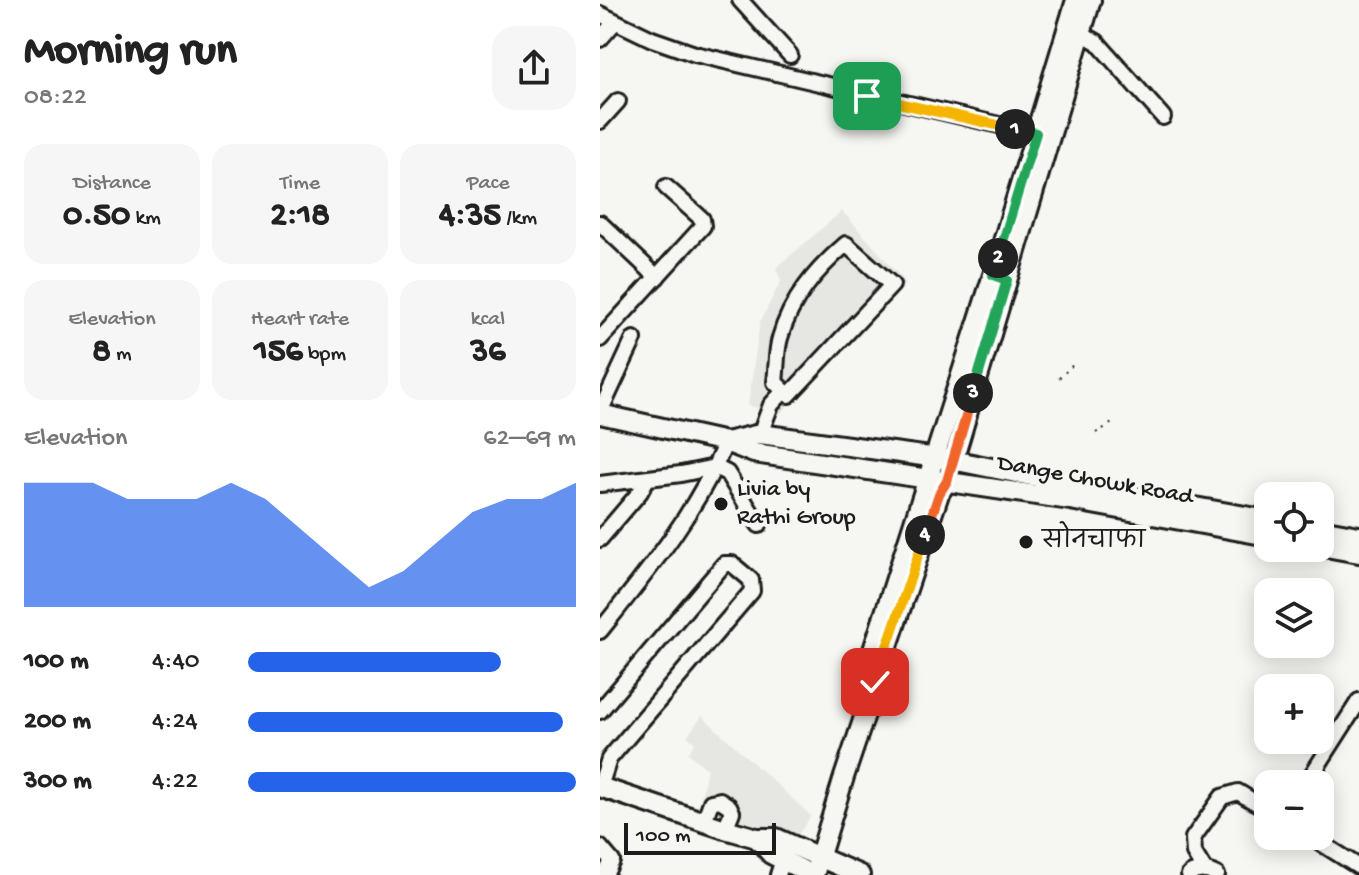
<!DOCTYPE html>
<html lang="en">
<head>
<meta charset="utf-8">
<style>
  :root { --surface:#fff; --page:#f6f6f6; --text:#222; --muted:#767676; --accent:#2563eb }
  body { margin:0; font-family:"Gochi Hand","Playpen Sans Deva",sans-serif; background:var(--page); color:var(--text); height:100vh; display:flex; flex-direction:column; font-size:30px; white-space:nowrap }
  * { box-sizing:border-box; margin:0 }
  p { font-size:26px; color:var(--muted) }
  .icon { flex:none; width:44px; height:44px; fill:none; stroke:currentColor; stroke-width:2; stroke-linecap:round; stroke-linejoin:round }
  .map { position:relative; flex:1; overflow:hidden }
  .side { display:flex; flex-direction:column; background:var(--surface); width:600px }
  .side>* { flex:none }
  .controls { position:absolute; left:654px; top:482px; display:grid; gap:16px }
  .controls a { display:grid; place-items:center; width:80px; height:80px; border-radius:16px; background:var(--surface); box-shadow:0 4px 20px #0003; font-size:40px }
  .scale { position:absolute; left:24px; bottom:20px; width:152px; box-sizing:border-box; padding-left:8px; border:4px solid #1c1c1c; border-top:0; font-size:22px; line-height:28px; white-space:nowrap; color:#1c1c1c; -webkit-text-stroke:6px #f6f6f2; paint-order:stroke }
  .pin { position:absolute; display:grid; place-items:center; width:68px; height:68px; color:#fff; margin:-34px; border-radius:16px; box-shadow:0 4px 12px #0006 }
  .km { position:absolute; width:40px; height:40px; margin:-20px; border-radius:50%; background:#222; color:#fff; font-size:22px; line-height:40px; text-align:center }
  .round { display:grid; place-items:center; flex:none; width:84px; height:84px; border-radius:24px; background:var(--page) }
  .head { display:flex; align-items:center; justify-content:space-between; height:136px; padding:0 24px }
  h1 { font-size:44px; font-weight:700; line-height:60px }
  .figures { display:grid; grid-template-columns:repeat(3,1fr); gap:12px; height:136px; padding:8px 24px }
  .figures div { display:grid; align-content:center; border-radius:20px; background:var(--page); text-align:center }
  .figures b { font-size:34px; font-weight:700 }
  .figures small { font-size:22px; font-weight:400 }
  .figures p { font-size:22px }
  .chart { height:224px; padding:16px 24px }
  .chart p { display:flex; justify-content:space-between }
  .chart svg { width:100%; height:144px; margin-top:8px; fill:var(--accent); opacity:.7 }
  ul { padding:0 24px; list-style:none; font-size:26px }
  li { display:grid; grid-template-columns:128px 96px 1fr; align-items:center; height:60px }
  li i { height:20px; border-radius:10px; background:var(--accent) }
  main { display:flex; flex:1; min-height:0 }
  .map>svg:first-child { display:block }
  .built { fill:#e6e6e2 }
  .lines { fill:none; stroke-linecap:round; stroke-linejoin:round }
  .minor-casing { stroke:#1c1c1c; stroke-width:20 }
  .major-casing { stroke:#1c1c1c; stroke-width:24 }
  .path { stroke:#1c1c1c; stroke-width:2; stroke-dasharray:2 6; stroke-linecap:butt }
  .minor { stroke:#f6f6f2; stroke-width:14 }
  .major { stroke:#f6f6f2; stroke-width:18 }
  .split-1-casing { stroke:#fff; stroke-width:16 }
  .split-2-casing { stroke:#fff; stroke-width:16 }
  .split-3-casing { stroke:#fff; stroke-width:16 }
  .split-4-casing { stroke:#fff; stroke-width:16 }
  .split-5-casing { stroke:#fff; stroke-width:16 }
  .split-1 { stroke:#f5b400; stroke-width:10 }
  .split-2 { stroke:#22a559; stroke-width:10 }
  .split-3 { stroke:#22a559; stroke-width:10 }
  .split-4 { stroke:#f0652b; stroke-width:10 }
  .split-5 { stroke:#f5b400; stroke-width:10 }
  .poi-dot { fill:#1c1c1c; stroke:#f6f6f2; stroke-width:3 }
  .labels { text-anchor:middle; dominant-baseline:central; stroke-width:8; stroke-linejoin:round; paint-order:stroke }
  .street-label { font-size:24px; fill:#1c1c1c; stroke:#f6f6f2 }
  .poi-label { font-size:24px; fill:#1c1c1c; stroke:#f6f6f2; text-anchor:start }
</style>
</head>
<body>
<main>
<section class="side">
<div class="head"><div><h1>Morning run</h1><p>08:22</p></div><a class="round"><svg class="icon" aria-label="share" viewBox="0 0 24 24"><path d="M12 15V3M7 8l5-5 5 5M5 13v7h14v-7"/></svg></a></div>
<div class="figures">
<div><p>Distance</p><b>0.50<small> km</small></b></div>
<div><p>Time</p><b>2:18</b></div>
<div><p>Pace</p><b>4:35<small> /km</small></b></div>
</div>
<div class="figures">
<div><p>Elevation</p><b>8<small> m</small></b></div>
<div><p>Heart rate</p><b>156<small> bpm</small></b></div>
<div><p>kcal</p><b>36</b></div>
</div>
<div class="chart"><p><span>Elevation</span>62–69 m</p>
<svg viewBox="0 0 160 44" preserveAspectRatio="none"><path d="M0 44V6L10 6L20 6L30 11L40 11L50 11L60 6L70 11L80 20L90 29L100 38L110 33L120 24L130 15L140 11L150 11L160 6V44z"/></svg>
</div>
<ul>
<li><b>100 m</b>4:40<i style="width:77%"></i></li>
<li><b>200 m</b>4:24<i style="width:96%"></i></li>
<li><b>300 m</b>4:22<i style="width:100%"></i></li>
</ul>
</section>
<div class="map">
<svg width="759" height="875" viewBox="0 0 759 875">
  <rect width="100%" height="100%" fill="#f6f6f2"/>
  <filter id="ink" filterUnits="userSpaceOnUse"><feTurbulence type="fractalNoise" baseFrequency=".0125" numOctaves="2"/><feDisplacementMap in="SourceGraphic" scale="16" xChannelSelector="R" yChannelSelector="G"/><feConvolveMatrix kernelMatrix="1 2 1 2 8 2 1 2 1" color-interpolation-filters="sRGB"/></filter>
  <g filter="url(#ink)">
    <g class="built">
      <path d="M242,211L306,283L178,416L148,405L160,322L181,281L176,268Z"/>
      <path d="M102,716L211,816L197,836L99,808L107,769L88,753L95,743L87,736Z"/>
    </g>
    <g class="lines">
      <g class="minor-casing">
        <g id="minor">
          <path d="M140,0L190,55"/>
          <path d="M0,14L52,39L95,54L446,136"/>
          <path d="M481,33L497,42L563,117"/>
          <path d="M0,39L15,22"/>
          <path d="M0,121L18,101"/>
          <path d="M0,223L57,277"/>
          <path d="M0,339L103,226L102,219L66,187"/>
          <path d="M0,412L34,339"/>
          <path d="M160,434L171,405L184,391L175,382C177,368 176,351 180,338C191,299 216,270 246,244L292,285L189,395L184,391"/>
          <path d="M0,484L81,474L115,467L127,473L159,525"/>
          <path d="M0,539L40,492L47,479"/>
          <path d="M0,631C48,571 96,513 126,442"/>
          <path d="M0,711L124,564H132L151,580L152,591L9,759L0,787"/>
          <path d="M706,784L759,701"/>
          <path d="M104,821L111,802L120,800L129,806L132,812L125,829"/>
          <path d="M710,836L759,867"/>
          <path d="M0,847L12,861L5,875"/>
          <path d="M605,871L594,853L593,838L622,797L638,792L668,810"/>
          <path d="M178,875L186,851"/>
          <path d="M589,875C597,869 608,870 617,875"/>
        </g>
      </g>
      <g class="major-casing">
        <g id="major">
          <path d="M0,414L126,442L154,453L470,500L668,536"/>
          <path d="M126,442L160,434L352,460L527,495L668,520"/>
          <path d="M720,529L759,536"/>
          <path d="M720,546L759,553"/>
          <path d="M268,666L393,275L476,0"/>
          <path d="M0,787L125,829L157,838H176L260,875"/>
          <path d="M157,838L171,854L212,875"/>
          <path d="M214,875L244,777L339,494L347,481L491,0"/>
        </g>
      </g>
      <g class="path">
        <path d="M459,378L476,362"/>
        <path d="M496,433L514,422"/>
      </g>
      <use href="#minor" class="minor"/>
      <use href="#major" class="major"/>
    </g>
  </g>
  <g class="lines" filter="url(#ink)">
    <g class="split-1-casing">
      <path id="split-1" d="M267,96L415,129"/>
    </g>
    <g class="split-2-casing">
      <path id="split-2" d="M398,258L436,133L415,129"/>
    </g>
    <g class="split-3-casing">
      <path id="split-3" d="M373,393L407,280L393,275L398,258"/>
    </g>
    <g class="split-4-casing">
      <path id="split-4" d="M325,535L339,494L347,481L373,393"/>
    </g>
    <g class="split-5-casing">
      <path id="split-5" d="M275,682L325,535"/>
    </g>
    <use href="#split-1" class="split-1"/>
    <use href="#split-2" class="split-2"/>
    <use href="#split-3" class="split-3"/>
    <use href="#split-4" class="split-4"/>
    <use href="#split-5" class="split-5"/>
  </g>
  <g class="poi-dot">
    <circle cx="121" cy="504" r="8"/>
    <circle cx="426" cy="542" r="8"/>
  </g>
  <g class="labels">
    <g class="street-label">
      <text transform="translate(495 481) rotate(10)">Dange Chowk Road</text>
    </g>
    <g class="poi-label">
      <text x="137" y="490">Livia by<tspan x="137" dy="28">Rathi Group</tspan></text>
      <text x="442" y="542">सोनचाफा</text>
    </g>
  </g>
</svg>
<div class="controls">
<a><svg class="icon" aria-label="locate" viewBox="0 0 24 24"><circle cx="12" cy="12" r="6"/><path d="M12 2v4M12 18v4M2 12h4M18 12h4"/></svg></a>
<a><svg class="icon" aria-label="layers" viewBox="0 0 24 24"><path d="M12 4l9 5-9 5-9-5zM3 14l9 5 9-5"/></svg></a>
<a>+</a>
<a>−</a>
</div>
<div class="scale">100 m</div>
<div class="pin" style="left:267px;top:96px;background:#1e9e55"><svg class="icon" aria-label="arrive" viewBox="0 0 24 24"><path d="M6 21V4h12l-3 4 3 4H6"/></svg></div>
<div class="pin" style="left:275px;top:682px;background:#d93025"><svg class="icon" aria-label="check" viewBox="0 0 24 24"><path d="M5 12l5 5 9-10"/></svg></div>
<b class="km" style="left:415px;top:129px">1</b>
<b class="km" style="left:398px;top:258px">2</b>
<b class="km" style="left:373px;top:393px">3</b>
<b class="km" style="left:325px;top:535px">4</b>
</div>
</main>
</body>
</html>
